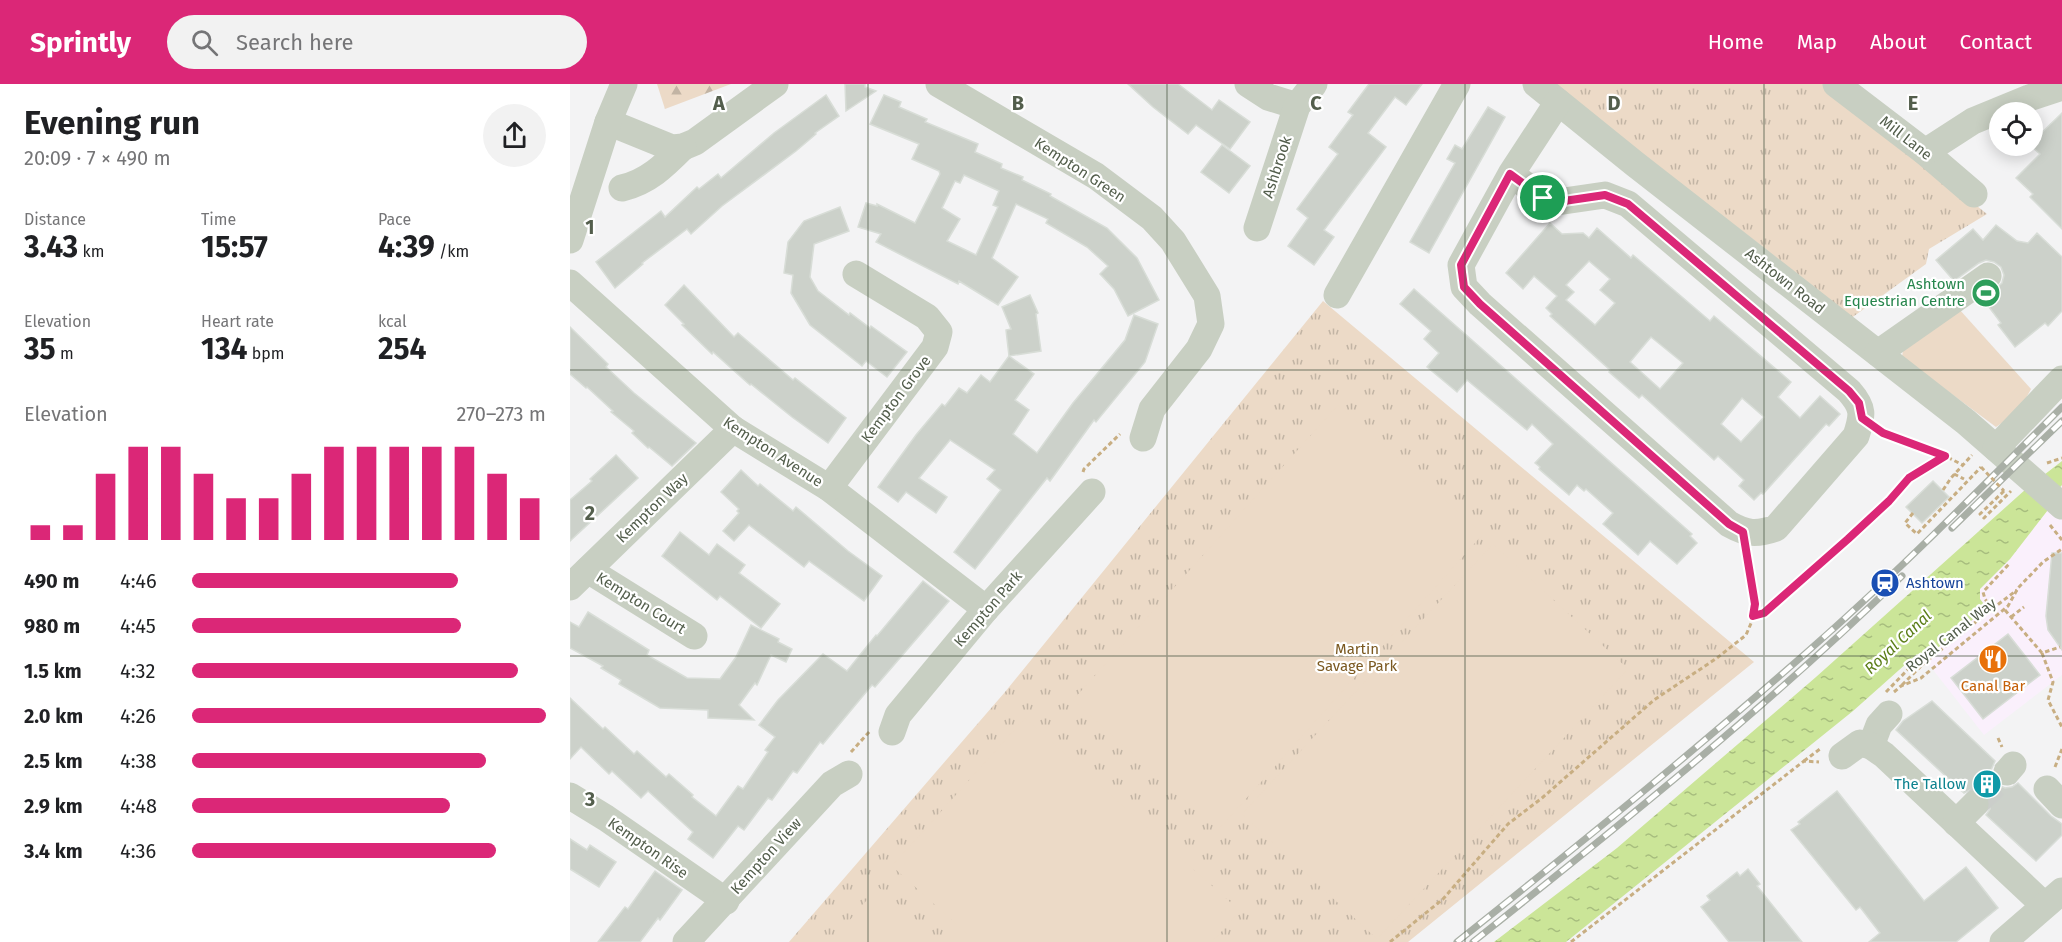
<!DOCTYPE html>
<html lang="en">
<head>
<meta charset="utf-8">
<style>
  :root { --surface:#fff; --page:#f2f2f2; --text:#202124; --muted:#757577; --accent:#db2777 }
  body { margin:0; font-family:"Fira Sans",sans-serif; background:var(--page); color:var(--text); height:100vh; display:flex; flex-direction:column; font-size:22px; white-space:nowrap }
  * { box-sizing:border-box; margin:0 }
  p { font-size:20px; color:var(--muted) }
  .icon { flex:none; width:33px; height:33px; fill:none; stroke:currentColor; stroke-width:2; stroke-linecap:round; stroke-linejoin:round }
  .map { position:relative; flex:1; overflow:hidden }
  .drawer { display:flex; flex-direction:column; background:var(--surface); width:570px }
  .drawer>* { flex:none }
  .fabs { position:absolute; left:1419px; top:18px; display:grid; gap:12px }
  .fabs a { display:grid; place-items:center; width:54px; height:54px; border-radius:50%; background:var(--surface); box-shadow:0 3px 15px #0003; font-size:30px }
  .pin { position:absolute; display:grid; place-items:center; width:51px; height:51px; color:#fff; margin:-26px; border:3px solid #fff; border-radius:50%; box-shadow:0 2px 6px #0007 }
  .round { display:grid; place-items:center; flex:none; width:63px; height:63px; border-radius:32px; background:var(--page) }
  .headline { display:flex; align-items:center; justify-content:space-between; height:102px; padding:0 24px }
  h1 { font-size:33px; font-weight:700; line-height:45px }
  .figures { display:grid; grid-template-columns:repeat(3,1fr); gap:9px; height:102px; padding:6px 24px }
  .figures div { display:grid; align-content:center }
  .figures b { font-size:30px; font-weight:700 }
  .figures small { font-size:16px; font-weight:400 }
  .figures p { font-size:16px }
  .chart { height:168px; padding:12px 24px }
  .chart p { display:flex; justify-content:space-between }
  .chart svg { width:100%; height:108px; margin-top:6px; stroke:var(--accent); stroke-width:6 }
  ul { padding:0 24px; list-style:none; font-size:20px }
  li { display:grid; grid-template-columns:96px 72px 1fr; align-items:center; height:45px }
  li i { height:15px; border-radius:8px; background:var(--accent) }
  header { display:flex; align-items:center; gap:36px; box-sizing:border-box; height:84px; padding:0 30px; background:var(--accent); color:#fff }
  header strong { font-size:28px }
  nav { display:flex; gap:33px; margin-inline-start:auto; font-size:21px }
  .search { width:420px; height:54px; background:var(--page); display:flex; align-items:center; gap:15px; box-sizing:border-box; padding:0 21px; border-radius:33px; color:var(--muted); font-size:22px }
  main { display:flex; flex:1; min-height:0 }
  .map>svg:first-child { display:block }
  .commercial { fill:#faf0fc }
  .grass { fill:url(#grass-tufts) }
  .forest { fill:url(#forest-firs) }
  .pitch { fill:#ecdac7 }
  .water { fill:url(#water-ripples) }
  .building { fill:#ccd1ca; stroke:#d8ddd7; stroke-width:1.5; fill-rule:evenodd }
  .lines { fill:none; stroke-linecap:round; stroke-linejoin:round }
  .minor-tunnel { stroke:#cbceca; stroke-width:27; stroke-dasharray:27 14; stroke-linecap:butt }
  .path { stroke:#c8ae82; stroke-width:3; stroke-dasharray:4.5 3; stroke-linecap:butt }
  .minor { stroke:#c8cfc2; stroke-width:27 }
  .rail-casing { stroke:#a9afa6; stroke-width:7 }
  .rail { stroke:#fff; stroke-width:4.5; stroke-dasharray:14; stroke-linecap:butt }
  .path-bridge { stroke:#c8ae82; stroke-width:3; stroke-dasharray:4.5 3; stroke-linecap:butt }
  .route-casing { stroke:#fff; stroke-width:12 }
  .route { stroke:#db2777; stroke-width:8 }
  .grid { fill:none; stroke:#535e4c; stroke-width:1.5; stroke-opacity:0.55 }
  .labels { text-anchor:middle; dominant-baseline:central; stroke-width:4.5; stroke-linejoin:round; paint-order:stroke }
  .street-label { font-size:15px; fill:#535e4c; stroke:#fff }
  .leisure-label { font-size:15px; fill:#27864d; stroke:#fff; text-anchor:end }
  .transit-label { font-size:15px; fill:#164399; stroke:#fff; text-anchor:start }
  .park-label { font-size:15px; fill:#7b5921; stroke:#fff }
  .food-label { font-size:15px; fill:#c56008; stroke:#fff }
  .culture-label { font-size:15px; fill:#0d838f; stroke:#fff; text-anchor:end }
  .water-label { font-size:16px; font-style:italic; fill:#5c7e18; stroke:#fff }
  .grid-label { font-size:20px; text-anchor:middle; font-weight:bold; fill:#535e4c; stroke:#fff; stroke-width:4.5; stroke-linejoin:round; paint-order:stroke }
</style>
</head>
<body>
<header>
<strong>Sprintly</strong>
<div class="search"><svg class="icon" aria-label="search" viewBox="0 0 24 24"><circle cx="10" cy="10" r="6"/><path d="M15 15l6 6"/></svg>Search here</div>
<nav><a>Home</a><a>Map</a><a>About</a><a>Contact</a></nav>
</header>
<main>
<section class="drawer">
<div class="headline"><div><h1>Evening run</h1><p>20:09 · 7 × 490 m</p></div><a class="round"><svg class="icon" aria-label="share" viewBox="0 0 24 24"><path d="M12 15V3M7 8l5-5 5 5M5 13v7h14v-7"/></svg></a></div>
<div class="figures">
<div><p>Distance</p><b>3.43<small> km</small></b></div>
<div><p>Time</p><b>15:57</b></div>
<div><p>Pace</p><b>4:39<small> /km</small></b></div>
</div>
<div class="figures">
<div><p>Elevation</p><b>35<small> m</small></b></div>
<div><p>Heart rate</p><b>134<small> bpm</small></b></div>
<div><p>kcal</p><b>254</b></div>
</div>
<div class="chart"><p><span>Elevation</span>270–273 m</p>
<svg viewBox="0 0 160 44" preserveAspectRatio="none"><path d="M5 44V38M15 44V38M25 44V17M35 44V6M45 44V6M55 44V17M65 44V27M75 44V27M85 44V17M95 44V6M105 44V6M115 44V6M125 44V6M135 44V6M145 44V17M155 44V27"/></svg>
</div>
<ul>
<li><b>490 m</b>4:46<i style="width:75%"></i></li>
<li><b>980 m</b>4:45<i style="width:76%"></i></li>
<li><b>1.5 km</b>4:32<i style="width:92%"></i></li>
<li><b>2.0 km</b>4:26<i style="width:100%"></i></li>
<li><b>2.5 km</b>4:38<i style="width:83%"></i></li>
<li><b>2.9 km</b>4:48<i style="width:73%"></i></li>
<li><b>3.4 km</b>4:36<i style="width:86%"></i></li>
</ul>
</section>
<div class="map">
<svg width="1492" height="858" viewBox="0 0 1492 858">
  <defs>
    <pattern id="grass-tufts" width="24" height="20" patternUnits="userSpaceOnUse" patternTransform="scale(1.5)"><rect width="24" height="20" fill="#ecdac7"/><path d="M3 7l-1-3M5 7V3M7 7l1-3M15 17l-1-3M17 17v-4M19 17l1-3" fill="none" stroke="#c2b4a4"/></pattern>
    <pattern id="forest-firs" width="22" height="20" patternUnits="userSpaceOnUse" patternTransform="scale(1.5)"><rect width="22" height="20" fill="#ecdac7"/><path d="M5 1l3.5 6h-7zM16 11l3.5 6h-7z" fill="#c2b4a4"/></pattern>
    <pattern id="water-ripples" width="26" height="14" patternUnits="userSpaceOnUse" patternTransform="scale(1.5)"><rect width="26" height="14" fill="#cbe598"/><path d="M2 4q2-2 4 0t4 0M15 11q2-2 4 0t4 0" fill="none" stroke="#a7bd7e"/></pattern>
  </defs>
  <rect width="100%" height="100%" fill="#f3f3f4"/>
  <path class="commercial" d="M1492,410V591L1414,651L1357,578L1348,570L1417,524L1410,515V505L1440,475L1481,422Z"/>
  <g class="grass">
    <path d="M977,0H1254L1417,130L1359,165L1356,180L1280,235L1193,163Z"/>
    <path d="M753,217L1184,578L838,858H219L435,608Z"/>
  </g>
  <path class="forest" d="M87,0H161L95,25Z"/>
  <g class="pitch">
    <path d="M1389,225L1461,305L1449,327L1426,343L1332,273L1334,260Z"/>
    <path d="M768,321L913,450L648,746L503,616Z"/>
    <path d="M923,460L1058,585L807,855L672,730Z"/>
    <path d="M455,634L670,827L642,858H406L322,782Z"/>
    <path d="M308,803L372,858H261Z"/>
  </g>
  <path class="water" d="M1492,377V401L1477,418L1481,422L1440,475L1410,505V515L1417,524L1354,575L1347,570L1283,627L996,858H924L1047,764L1246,593L1456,405Z"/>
  <g class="building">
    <path d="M275,0H295V3L306,7L276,27Z"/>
    <path d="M558,0H608L642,26L649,16L680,38L660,65L626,41L618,50L583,23Z"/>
    <path d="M799,0H852L836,21L825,13L798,49L816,63L754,146L764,153L744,181L718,162L738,134L727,125L768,70L759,63L783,31L778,28Z"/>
    <path d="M256,11L269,32L245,49L246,50L226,67L152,122L121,150L117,145L72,179L73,180L45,204L26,178L91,127L95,133L127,103L129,105L148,90L151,94L204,49Z"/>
    <path d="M314,11L331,18L329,23L357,35L355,38L408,60L405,68L432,80L431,84L453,93L452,96L481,110L480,112L537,144L567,174L589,216L558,232L544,205L530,190L538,182L517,163L476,139L478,135L446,120L422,174L448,193L428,221L389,197L388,200L306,158L311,150L288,143L296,119L307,122V120L345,139L370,90L369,87L342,75L349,60L300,40ZM394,91L429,107L423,121L428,123L406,171L377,157L390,135L372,124L385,97L390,99Z"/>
    <path d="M918,23L935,33L859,169L840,158L885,79L877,75L885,61L892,65Z"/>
    <path d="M1492,29V145L1460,113L1463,110L1446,94L1470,70L1461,62L1462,58Z"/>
    <path d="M652,61L680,82L659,109L631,88Z"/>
    <path d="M270,123L279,147L244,160L240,193L248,207L279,231L280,229L300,244L301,242L337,268L317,293L296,277L292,282L240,241L221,209L223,191L214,189L218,158L234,137Z"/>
    <path d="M980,139L992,150L1013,149L1019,154L1027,144L1061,174L1063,171L1140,237L1144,232L1221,298L1208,313L1230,334L1250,312L1270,330L1259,342L1256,340L1193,410L1191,409L1184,416L1169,402L1174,396L1148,372L1144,376L1072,311L1069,314L1039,288L1040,286L980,232L982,230L976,224L987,212L964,192L953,205L936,189ZM1019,177L1040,195L1030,206L1045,219L1025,241L996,216L1004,208L996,201ZM1081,253L1113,279L1090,305L1060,278ZM1172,314L1194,333L1171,358L1151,340Z"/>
    <path d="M1426,141L1447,157L1458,159L1467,149L1492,173V227L1478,242L1475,239L1445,263L1428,241L1431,239L1413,215L1432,199L1434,191L1431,183L1424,178L1416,176L1409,179L1384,197L1366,176L1403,145L1413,156Z"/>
    <path d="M114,201L164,253L168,249L223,296L225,294L276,334L258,359L222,333L181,300L180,301L143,268L142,270L112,241L114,240L95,221Z"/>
    <path d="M844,205L1122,450L1120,452L1127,459L1107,480L1080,457L1068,471L1033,440L1043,429L1016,405L1014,407L1007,401L999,411L969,385L970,383L965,379L983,360L962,340L957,346L897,296L887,308L857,283L869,269L854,255L861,247L830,220Z"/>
    <path d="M460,211L468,229L466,230L471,267L439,272L436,246L441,245L432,223Z"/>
    <path d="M564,231L588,240L575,278L526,338L524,336L480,397L477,394L405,485L384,468L431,406L417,395L425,386L380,356L349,394L377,413L366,429L336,408L328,418L308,403L346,351L372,320L375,322L389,304L397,309L411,291L420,298L439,272L464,290L445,316L459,326L443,350L467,369L503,319L555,256Z"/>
    <path d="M0,243L38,280L36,283L64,309L126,359L102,382L79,363L78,364L62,349L64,347L41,328L43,327L17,303L16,304L0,290Z"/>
    <path d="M46,371L68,394L0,457V416L22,397L20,395Z"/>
    <path d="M171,386L188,402L190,400L223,427L226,423L278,467L312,492L294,517L239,477L234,483L179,441L164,457L153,447L169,429L167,427L169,425L151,408Z"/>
    <path d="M1363,397L1379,413L1352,439L1336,423Z"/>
    <path d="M110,448L139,471L147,460L175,481L169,489L210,520L191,544L150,512L147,516L92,472Z"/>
    <path d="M1482,469H1492V566L1478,546L1476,532Z"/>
    <path d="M353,497L379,517L305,603L302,601L253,660L250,658L227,689L223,687L202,716L198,714L174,746L168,742L143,774L118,755L123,748L78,707L71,714L42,687L39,690L11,663L0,675V614L33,645L35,643L64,670L67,667L96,693L99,690L123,711L122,713L146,732L168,702L173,705L198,668L195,666L205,653L189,641L208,616L253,570L277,587L306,551L307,552Z"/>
    <path d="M18,528L79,566L77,571L117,594L150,595L166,573L181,541L209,555L208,558L222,565L216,578L201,571L187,601L185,599L169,621L184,636L138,634V626L90,624L49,600L51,596L31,584L33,582L0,564V538L9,543Z"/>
    <path d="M1438,550L1470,591L1413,635L1381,594Z"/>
    <path d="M1362,617L1425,677L1421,686L1422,694L1426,700L1435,704L1442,703L1448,699L1481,732L1492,740V751L1466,777L1416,731L1420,725V717L1416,709L1410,705H1402L1394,709L1326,646L1333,637Z"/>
    <path d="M1267,707L1354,817L1396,783L1428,824L1386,858H1299L1310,849L1290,823L1286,826L1221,746L1230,740L1228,738Z"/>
    <path d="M0,755L17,766L20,761L46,778L29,803L0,785Z"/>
    <path d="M1178,785L1190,800L1187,802L1232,858H1159L1131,823L1140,816L1137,812L1167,788L1170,792Z"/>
    <path d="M85,787L112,806L90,836L88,834L70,858H28L55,823L58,825Z"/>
  </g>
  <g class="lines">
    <path class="minor-tunnel" d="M1405,720L1437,688"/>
    <g class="path">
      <path d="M1310,346L1375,372"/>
      <path d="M1477,379L1492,374"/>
      <path d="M513,388L514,385L550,350"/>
      <path d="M1384,390L1394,395"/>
      <path d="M1373,406L1381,394L1402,371"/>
      <path d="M1434,407L1410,430L1414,434L1441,407"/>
      <path d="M1343,429L1335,439L1347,450L1411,383"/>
      <path d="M1480,441L1492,456"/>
      <path d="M1422,525L1447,506"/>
      <path d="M1435,526L1472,569L1490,563"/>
      <path d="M1183,532L1194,529L1278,455L1319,417L1339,394L1375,372L1393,381"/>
      <path d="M1441,533L1454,523"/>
      <path d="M1472,569L1483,598L1478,616L1492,643"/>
      <path d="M1332,601L1352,581"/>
      <path d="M1316,608L1348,575L1352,581L1422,525L1415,515L1413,508L1439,480"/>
      <path d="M1324,608L1331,602L1351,594L1438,522L1448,504L1473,478L1492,465"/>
      <path d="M1428,654L1432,663"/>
      <path d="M281,668L300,647"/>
      <path d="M1234,677L1250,665"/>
      <path d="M1485,683L1492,665"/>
      <path d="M820,858L873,815L938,740L972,714L1084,616L1147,574L1176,551L1182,537L1184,520L1177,471"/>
      <path d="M1001,858L1234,677L1249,678"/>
    </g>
    <g class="minor">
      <path d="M369,0L526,92L582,134L603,157L637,212L641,240L629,265L582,325L573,354"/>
      <path d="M678,0L698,13L727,22"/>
      <path d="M966,0L1065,80L1396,338L1492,422"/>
      <path d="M1266,0L1355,68L1404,110"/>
      <path d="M38,38L102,64L113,63L125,58L205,0"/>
      <path d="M1355,68L1403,37L1459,14L1492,3"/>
      <path d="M941,90L973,114L987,118L1035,111L1058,120L1279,307C1294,324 1293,331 1286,352L1206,444C1186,451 1177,450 1159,440L910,220L894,203L891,181L941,90L988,18"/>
      <path d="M52,104C78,98 94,82 113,63"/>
      <path d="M687,144L727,22L744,0"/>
      <path d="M0,156L38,38L54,0"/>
      <path d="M0,199L163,345L259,404L416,525"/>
      <path d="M767,211L887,0"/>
      <path d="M1308,269L1418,192"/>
      <path d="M1426,364L1492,295"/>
      <path d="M259,404L365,263L369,248L357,233L286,190"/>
      <path d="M18,486L124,552"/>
      <path d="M0,503L163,345"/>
      <path d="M322,648L328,631L416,525L522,408"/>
      <path d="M1301,662L1309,641L1319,630"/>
      <path d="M1272,672L1290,659L1301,662L1314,671L1474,821"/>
      <path d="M1437,688L1443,681"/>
      <path d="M1477,705L1492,721"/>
      <path d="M0,712L36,734L156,817"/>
      <path d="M1386,739L1405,720"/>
      <path d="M116,858L262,700L279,690"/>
      <path d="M1433,858L1492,807"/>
    </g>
    <g class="rail-casing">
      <g id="rail">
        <path d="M1382,444L1492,337"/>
        <path d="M887,858C1011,759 1135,659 1254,553C1336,480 1414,401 1492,323"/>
        <path d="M903,858C1050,741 1197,623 1332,492"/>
      </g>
    </g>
    <use href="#rail" class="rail"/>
    <path class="path-bridge" d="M1411,383L1434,407"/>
  </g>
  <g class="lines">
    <g class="route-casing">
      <path id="route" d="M940,90L973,114L987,118L1035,111L1058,120L1279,307L1289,319L1292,334L1313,349L1375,372L1339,394L1319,417L1278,455L1194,529L1183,532L1185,520L1173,448L1159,440L910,220L894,203L891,181Z"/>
    </g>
    <use href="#route" class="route"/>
  </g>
  <path class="grid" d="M298,0V858M597,0V858M895,0V858M1194,0V858M0,286H1492M0,572H1492"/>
  <defs>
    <g id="stadium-disc" transform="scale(1.5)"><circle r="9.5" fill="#2e9e5b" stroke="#fff"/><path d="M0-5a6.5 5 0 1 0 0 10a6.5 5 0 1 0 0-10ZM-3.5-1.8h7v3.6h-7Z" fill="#fff"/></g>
    <g id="station-disc" transform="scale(1.5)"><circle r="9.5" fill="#1a4fb4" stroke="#fff"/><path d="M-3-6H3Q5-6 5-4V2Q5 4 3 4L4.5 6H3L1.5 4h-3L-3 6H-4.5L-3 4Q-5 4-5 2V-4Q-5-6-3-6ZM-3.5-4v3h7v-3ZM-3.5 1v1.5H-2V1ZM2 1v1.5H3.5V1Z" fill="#fff"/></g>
    <g id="restaurant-disc" transform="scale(1.5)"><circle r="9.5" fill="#e8710a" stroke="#fff"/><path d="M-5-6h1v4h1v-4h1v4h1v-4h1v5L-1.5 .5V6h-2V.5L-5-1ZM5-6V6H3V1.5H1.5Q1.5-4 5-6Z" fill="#fff"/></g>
    <g id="building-disc" transform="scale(1.5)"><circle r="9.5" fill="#0f9aa8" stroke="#fff"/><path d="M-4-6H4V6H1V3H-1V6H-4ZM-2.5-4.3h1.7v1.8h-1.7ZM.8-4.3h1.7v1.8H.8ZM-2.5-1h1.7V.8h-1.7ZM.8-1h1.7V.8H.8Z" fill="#fff"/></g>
  </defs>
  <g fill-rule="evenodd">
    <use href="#stadium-disc" x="1416" y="209"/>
    <use href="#station-disc" x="1315" y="499"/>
    <use href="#restaurant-disc" x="1423" y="575"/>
    <use href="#building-disc" x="1417" y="700"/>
  </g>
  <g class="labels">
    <g class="street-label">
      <text transform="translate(1336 54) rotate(38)">Mill Lane</text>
      <text transform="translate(707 83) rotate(-72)">Ashbrook</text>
      <text transform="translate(510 86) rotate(33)">Kempton Green</text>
      <text transform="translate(1215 197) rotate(38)">Ashtown Road</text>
      <text transform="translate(326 315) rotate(-53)">Kempton Grove</text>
      <text transform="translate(203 368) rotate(33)">Kempton Avenue</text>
      <text transform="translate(82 424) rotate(-44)">Kempton Way</text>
      <text transform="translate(71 519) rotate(32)">Kempton Court</text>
      <text transform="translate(418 525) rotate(-49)">Kempton Park</text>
      <text transform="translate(1381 551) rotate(-38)">Royal Canal Way</text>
      <text transform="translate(78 764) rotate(35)">Kempton Rise</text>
      <text transform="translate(196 772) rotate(-48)">Kempton View</text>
    </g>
    <g class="leisure-label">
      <text x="1395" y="200">Ashtown<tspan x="1395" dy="17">Equestrian Centre</tspan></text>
    </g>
    <g class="transit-label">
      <text x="1336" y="499">Ashtown</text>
    </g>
    <g class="park-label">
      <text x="787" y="565">Martin<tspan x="787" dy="17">Savage Park</tspan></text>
    </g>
    <g class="food-label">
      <text x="1423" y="602">Canal Bar</text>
    </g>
    <g class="culture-label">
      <text x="1396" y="700">The Tallow</text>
    </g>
    <g class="water-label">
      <text transform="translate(1328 558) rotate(-43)">Royal Canal</text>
    </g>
  </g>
  <g class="grid-label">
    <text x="149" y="26">A</text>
    <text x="448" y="26">B</text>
    <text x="746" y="26">C</text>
    <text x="1044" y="26">D</text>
    <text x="1343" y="26">E</text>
    <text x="20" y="150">1</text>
    <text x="20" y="436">2</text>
    <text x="20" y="722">3</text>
  </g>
</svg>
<div class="fabs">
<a><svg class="icon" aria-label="locate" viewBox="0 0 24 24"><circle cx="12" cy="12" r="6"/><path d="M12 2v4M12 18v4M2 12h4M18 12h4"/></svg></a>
</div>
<div class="pin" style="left:973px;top:114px;background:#1e9e55"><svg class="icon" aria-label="arrive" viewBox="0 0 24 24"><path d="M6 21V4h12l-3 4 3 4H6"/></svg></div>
</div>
</main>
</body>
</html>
